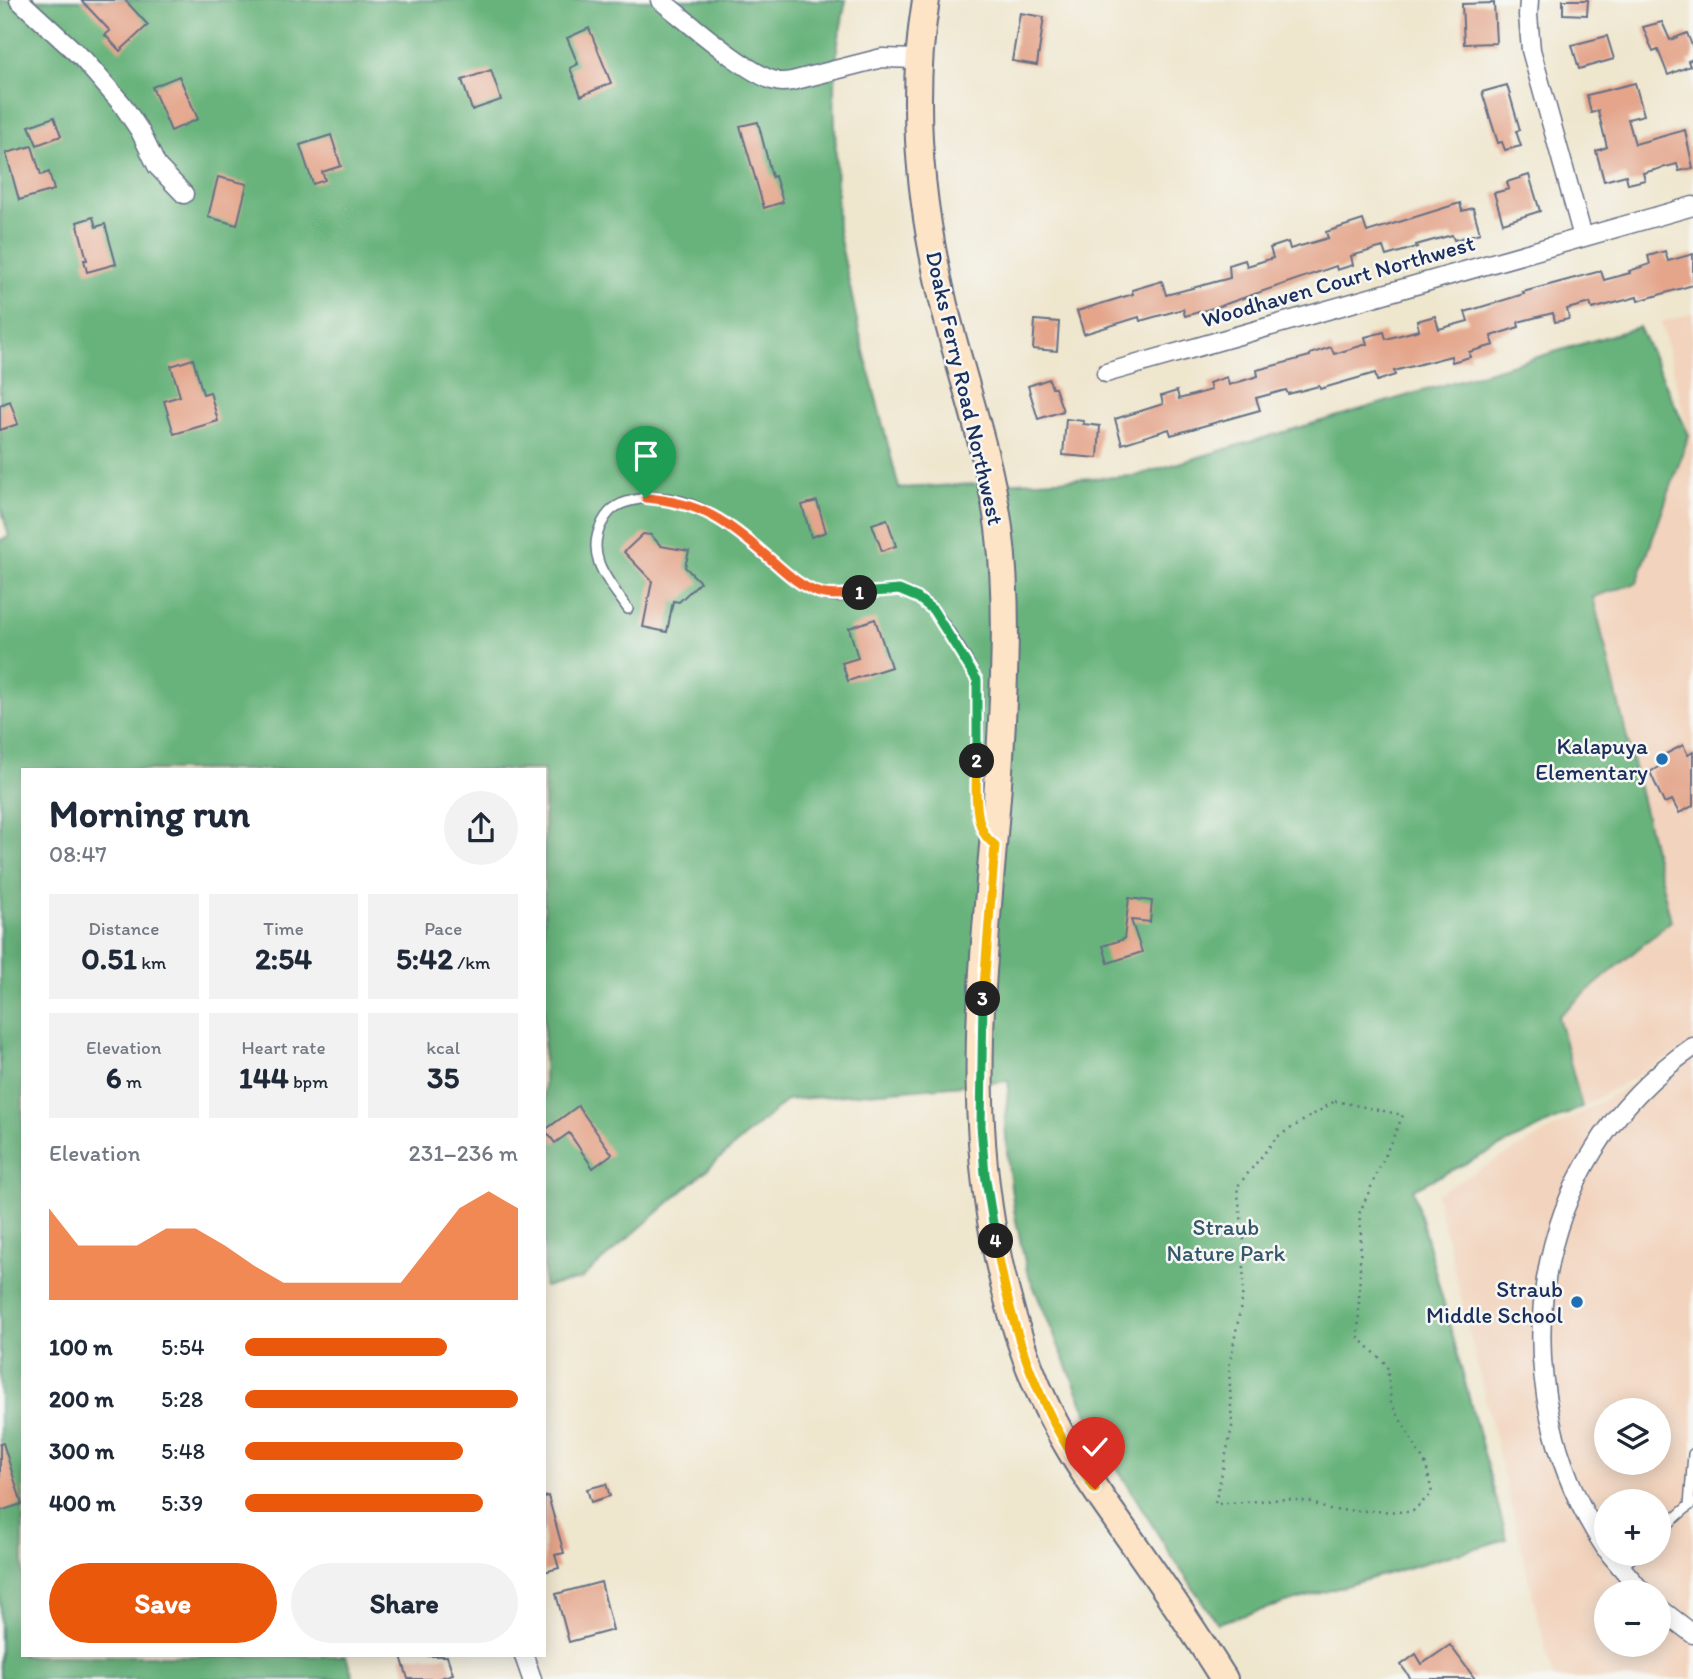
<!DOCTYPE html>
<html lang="en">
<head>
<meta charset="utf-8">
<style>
  :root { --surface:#fff; --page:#f2f2f3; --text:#1f2937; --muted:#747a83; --accent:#ea580c }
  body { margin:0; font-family:Itim,sans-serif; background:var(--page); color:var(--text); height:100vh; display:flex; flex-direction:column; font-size:26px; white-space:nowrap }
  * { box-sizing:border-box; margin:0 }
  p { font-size:23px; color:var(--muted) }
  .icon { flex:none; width:38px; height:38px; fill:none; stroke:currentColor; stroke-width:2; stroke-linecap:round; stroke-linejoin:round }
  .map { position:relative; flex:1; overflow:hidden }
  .sheet { position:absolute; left:21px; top:768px; width:525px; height:889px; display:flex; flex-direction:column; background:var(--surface); border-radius:0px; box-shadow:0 4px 18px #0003 }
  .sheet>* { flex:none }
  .fabs { position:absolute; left:1594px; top:1398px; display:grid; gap:14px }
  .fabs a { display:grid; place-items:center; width:77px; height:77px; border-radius:50%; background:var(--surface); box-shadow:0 4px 18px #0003; font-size:35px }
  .pin { position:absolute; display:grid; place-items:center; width:60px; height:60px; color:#fff; margin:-72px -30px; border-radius:50% 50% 50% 0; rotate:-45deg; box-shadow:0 0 7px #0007 }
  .pin .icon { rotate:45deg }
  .km { position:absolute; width:35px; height:35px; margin:-18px; border-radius:50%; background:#222; color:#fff; font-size:19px; line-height:35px; text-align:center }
  .round { display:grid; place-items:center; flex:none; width:74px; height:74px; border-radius:37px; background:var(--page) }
  .head { display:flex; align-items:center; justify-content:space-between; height:119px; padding:0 28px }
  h1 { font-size:38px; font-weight:800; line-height:52px }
  .figures { display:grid; grid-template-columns:repeat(3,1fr); gap:10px; height:119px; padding:7px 28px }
  .figures div { display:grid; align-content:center; border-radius:0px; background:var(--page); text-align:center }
  .figures b { font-size:30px; font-weight:800 }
  .figures small { font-size:19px; font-weight:400 }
  .figures p { font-size:19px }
  .chart { height:196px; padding:14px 28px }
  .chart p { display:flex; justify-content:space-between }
  .chart svg { width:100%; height:126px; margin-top:7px; fill:var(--accent); opacity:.7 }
  .cta { display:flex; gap:14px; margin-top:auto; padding:14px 28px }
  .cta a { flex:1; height:80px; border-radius:42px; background:var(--accent); color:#fff; font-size:28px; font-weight:800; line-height:80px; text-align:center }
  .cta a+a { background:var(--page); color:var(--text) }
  ul { padding:0 28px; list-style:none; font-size:23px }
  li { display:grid; grid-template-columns:112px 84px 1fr; align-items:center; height:52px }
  li i { height:18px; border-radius:9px; background:var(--accent) }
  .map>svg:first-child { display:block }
  .built { fill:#f2d4be; fill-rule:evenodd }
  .forest { fill:#68b37b; stroke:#42716c; stroke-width:2 }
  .building { fill:#e4a58b }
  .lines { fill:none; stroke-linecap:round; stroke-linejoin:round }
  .service-casing { stroke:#656f85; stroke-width:12 }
  .minor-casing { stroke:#656f85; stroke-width:21 }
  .secondary-casing { stroke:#656f85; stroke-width:30 }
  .path { stroke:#656f85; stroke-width:2.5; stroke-dasharray:2 5; stroke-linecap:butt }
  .service { stroke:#fff; stroke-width:9 }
  .minor { stroke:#fff; stroke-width:18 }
  .secondary { stroke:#fee4c6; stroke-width:26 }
  .split-1-casing { stroke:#fff; stroke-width:14 }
  .split-2-casing { stroke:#fff; stroke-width:14 }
  .split-3-casing { stroke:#fff; stroke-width:14 }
  .split-4-casing { stroke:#fff; stroke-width:14 }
  .split-5-casing { stroke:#fff; stroke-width:14 }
  .split-1 { stroke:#f0652b; stroke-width:9 }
  .split-2 { stroke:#22a559; stroke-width:9 }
  .split-3 { stroke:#f5b400; stroke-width:9 }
  .split-4 { stroke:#22a559; stroke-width:9 }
  .split-5 { stroke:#f5b400; stroke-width:9 }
  .poi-dot { fill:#1f6fb2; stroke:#f6f6f2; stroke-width:2.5 }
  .labels { text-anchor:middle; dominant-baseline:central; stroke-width:5; stroke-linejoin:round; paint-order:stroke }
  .street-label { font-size:23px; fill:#1b2f5e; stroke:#f6f6f2 }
  .poi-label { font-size:23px; fill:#1b2f5e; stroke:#f6f6f2; text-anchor:end }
  .park-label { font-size:23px; fill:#34586b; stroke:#f6f6f2 }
</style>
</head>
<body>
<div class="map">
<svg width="1693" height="1679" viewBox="0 0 1693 1679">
  <rect width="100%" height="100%" fill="#f6f6f2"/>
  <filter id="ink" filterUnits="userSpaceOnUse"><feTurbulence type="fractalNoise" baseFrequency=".0143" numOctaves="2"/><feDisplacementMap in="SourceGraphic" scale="14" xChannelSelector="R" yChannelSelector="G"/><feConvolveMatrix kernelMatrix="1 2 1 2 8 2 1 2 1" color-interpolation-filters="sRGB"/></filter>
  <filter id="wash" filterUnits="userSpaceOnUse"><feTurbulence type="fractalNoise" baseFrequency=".00686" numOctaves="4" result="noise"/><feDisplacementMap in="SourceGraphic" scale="28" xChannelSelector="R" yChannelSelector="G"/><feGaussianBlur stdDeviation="1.57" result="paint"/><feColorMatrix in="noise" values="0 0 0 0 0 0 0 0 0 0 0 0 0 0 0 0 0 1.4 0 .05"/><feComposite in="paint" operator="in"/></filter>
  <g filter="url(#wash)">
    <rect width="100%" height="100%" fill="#efe6ce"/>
    <g class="built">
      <path d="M1693,313V1044L1582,1107L1558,1016L1671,920L1593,597L1637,583L1689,435L1661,322Z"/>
      <path d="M1693,1050V1679H1553L1436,1194ZM1606,1410H1659V1463H1606ZM1606,1502H1659V1554H1606ZM1606,1592H1659V1645H1606Z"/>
    </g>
    <path class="forest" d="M0,0H846L838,42L834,90L838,230L861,340L899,488L1135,476L1639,327L1689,435L1637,583L1593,597L1671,921L1558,1016L1582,1107L1413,1189L1507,1539L1217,1623L1170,1554L1094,1430L1027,1271L1015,1216L1008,1164L1005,1121L1009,1081L787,1100L581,1279L544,1287V770H23V1656H346L354,1679H0V540L9,537L0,504Z"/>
    <g id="blocks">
      <g class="building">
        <path d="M81,0H125L148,25L120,51L105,35L110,31Z"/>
        <path d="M1563,0H1588L1587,15L1563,14Z"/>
        <path d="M1494,3L1496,43L1464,44L1462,4Z"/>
        <path d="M1020,13L1044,17L1037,65L1012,61Z"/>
        <path d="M1662,22L1670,40L1687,33L1693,48V59L1688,61L1690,66L1668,75L1658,50L1653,52L1643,27Z"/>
        <path d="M589,28L611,83L581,96L570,68L578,64L567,38Z"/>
        <path d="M1607,36L1614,59L1579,69L1572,45Z"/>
        <path d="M491,70L501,100L472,110L462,80Z"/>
        <path d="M179,76L198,119L171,131L152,87Z"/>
        <path d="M1635,83L1644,115L1628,119L1635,144L1685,130L1693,168L1679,171L1677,164L1643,173L1645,180L1628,184L1626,175L1604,181L1596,151L1607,147L1598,111L1591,113L1587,95Z"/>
        <path d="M1507,85L1520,130L1516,131L1521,146L1505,150L1502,142L1498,143L1482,92Z"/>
        <path d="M54,117L61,136L37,145L29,126Z"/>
        <path d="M758,122L772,177L775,176L783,202L764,208L740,126Z"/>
        <path d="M331,135L341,166L322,172L325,180L313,184L300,145Z"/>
        <path d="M32,146L41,175L49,172L54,190L19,200L6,153Z"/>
        <path d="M1529,175L1540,211L1503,223L1494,193L1509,189L1507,182Z"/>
        <path d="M218,177L247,184L237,225L208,217Z"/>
        <path d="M1460,203L1462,211L1473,208L1480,233L1454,240L1452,235L1416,245L1417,247L1386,256L1383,247L1351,256L1353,265L1337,270L1336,266L1220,306L1185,316L1183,309L1140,321L1139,317L1084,334L1077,311L1133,294L1132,290L1162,281L1166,295L1230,278L1229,265L1245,260L1247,266L1273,258L1270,248L1288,242L1290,249L1328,238L1326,232L1363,220L1367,232Z"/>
        <path d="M93,217L96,227L105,224L116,264L87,272L84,260H87L77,222Z"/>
        <path d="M1665,251L1668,261L1693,254V285L1638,301L1637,297L1592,309L1590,303L1567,309L1569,319L1555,322L1553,313L1518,322L1519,327L1491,336L1494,345L1469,352L1470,357L1452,362L1451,356L1428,362L1394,371L1395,375L1377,381L1375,373L1320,389L1319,386L1288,394L1286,390L1256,398L1260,410L1171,435L1169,429L1122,444L1115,419L1163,404L1161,396L1177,391L1179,399L1211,390L1209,383L1227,377L1229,385L1258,376L1257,370L1310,356V354L1331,347L1334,354L1367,344L1365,337L1384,332L1386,339L1419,330L1417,321L1435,316L1439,329L1468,321L1465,312L1524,294L1523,292L1601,271L1604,280L1630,273L1629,271L1650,264L1648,256Z"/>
        <path d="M1035,320L1059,322L1057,351L1033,349Z"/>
        <path d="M193,359L203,394L210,392L218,421L174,434L164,401L180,396L171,366Z"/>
        <path d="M1049,379L1052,388H1055L1063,411L1038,419L1028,386Z"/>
        <path d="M10,401L18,424L0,430V405Z"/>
        <path d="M1066,419L1084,421L1083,424L1100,426L1098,458L1063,455Z"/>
        <path d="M817,501L826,532L811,537L802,505Z"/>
        <path d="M887,519L896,546L882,551L872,524Z"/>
        <path d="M643,534L651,535L661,546L689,551L685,567L700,582L679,602L673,601L667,632L643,627L652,581L624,552Z"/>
        <path d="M875,619L891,667L848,681L842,663L858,658L849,628Z"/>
        <path d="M1683,745L1688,755L1693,752V806L1679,813L1672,800L1664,803L1650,772L1660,766L1656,759Z"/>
        <path d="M1129,898L1152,901L1150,922L1131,920L1142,952L1108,963L1103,946L1124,939Z"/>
        <path d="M578,1106L612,1154L593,1168L569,1133L555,1143L545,1130Z"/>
        <path d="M3,1443L22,1504L0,1511V1444Z"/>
        <path d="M606,1484L610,1496L591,1502L587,1489Z"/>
        <path d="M548,1496L564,1553L555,1555L559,1568L544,1572V1497Z"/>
        <path d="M601,1582L613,1630L569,1642L556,1594Z"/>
        <path d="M1450,1645L1475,1679H1411L1401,1665L1416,1654L1422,1664Z"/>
        <path d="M401,1656H447L453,1674L437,1679H408Z"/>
      </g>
    </g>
  </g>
  <g filter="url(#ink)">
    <use href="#blocks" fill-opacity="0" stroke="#656f85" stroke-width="2"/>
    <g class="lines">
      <g class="service-casing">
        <g id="service">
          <path d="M628,609C610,583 584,557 602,523C610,507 621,502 640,499C712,486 757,561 813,591C852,611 894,566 934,611C946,625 970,662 976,679C979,688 978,701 978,710C978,738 970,816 986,836"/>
          <path d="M1689,1506L1693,1454"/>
          <path d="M1659,1532L1692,1503"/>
          <path d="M1621,1568L1636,1554"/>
        </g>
      </g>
      <g class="minor-casing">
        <g id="minor">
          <path d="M19,0L83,59L122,104L140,131L157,166L184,194"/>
          <path d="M660,0C685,19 748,75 776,81C781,83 786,82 792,81L882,58L919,59"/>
          <path d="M1529,0L1528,15L1531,50L1583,237"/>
          <path d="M1106,373L1693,206"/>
          <path d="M1606,1549C1497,1385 1526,1161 1693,1047"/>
          <path d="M1610,1554L1642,1592"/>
          <path d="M1659,1608L1693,1634"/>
          <path d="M524,1656L532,1679"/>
        </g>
      </g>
      <g class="secondary-casing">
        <path id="secondary" d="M926,0C909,103 920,205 944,305C962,379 989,452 999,528C1008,598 1005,668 1001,739C994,866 974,998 981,1125C985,1206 1001,1290 1029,1366C1052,1428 1088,1480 1126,1533C1160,1581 1193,1629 1224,1679"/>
      </g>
      <path class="path" d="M1335,1101L1403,1115L1359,1214L1361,1230L1358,1337L1387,1365L1391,1403L1426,1465L1432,1493L1412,1512L1329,1510L1311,1502L1287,1499L1215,1504L1232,1427L1229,1368L1242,1300L1245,1248L1237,1187L1277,1137Z"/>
      <use href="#service" class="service"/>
      <use href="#minor" class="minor"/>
      <use href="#secondary" class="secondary"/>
    </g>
  </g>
  <g class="lines" filter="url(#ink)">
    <g class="split-1-casing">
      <path id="split-1" d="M646,498C701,502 728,522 769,558C783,570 799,586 817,592C830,597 846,594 860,593"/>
    </g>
    <g class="split-2-casing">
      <path id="split-2" d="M860,593L899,590L918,598L933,610L977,680V761"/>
    </g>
    <g class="split-3-casing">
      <path id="split-3" d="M977,761C976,780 974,816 984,833C986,837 991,842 995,845L983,999"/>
    </g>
    <g class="split-4-casing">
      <path id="split-4" d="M983,999L981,1126L985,1174L996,1241"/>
    </g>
    <g class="split-5-casing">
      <path id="split-5" d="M996,1241C1005,1299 1022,1357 1048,1411C1061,1439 1078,1464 1095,1489"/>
    </g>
    <use href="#split-1" class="split-1"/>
    <use href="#split-2" class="split-2"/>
    <use href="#split-3" class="split-3"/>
    <use href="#split-4" class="split-4"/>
    <use href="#split-5" class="split-5"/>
  </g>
  <g class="poi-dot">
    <circle cx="1662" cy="759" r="7"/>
    <circle cx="1577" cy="1302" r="7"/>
  </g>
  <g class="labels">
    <g class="street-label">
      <text transform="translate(1338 281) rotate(-16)">Woodhaven Court Northwest</text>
      <text transform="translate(965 388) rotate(77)">Doaks Ferry Road Northwest</text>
    </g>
    <g class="poi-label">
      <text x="1648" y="746">Kalapuya<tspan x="1648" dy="26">Elementary</tspan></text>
      <text x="1563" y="1289">Straub<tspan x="1563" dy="26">Middle School</tspan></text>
    </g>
    <g class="park-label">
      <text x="1226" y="1227">Straub<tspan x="1226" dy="26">Nature Park</tspan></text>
    </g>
  </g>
</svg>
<div class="fabs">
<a><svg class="icon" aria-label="layers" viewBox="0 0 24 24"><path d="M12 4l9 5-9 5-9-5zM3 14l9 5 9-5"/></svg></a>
<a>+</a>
<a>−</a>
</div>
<div class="pin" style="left:646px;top:498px;background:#1e9e55"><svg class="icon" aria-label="arrive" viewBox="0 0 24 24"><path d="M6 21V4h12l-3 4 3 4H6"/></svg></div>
<div class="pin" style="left:1095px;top:1489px;background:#d93025"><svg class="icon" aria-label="check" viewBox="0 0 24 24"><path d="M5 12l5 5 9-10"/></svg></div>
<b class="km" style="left:860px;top:593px">1</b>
<b class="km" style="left:977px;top:761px">2</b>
<b class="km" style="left:983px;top:999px">3</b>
<b class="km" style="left:996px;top:1241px">4</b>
<section class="sheet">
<div class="head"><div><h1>Morning run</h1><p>08:47</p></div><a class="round"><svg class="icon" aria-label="share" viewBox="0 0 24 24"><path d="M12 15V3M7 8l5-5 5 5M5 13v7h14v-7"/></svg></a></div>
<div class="figures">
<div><p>Distance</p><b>0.51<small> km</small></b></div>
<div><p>Time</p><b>2:54</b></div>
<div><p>Pace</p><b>5:42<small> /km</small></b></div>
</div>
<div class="figures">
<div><p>Elevation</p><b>6<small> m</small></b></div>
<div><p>Heart rate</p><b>144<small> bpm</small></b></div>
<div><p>kcal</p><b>35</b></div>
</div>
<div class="chart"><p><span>Elevation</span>231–236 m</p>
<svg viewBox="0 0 160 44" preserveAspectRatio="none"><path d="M0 44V12L10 25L20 25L30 25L40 19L50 19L60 25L70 32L80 38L90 38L100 38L110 38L120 38L130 25L140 12L150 6L160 12V44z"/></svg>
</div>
<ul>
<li><b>100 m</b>5:54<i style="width:74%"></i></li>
<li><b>200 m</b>5:28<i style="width:100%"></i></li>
<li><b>300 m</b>5:48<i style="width:80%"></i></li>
<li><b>400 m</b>5:39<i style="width:87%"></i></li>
</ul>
<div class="cta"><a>Save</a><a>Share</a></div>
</section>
</div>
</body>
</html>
